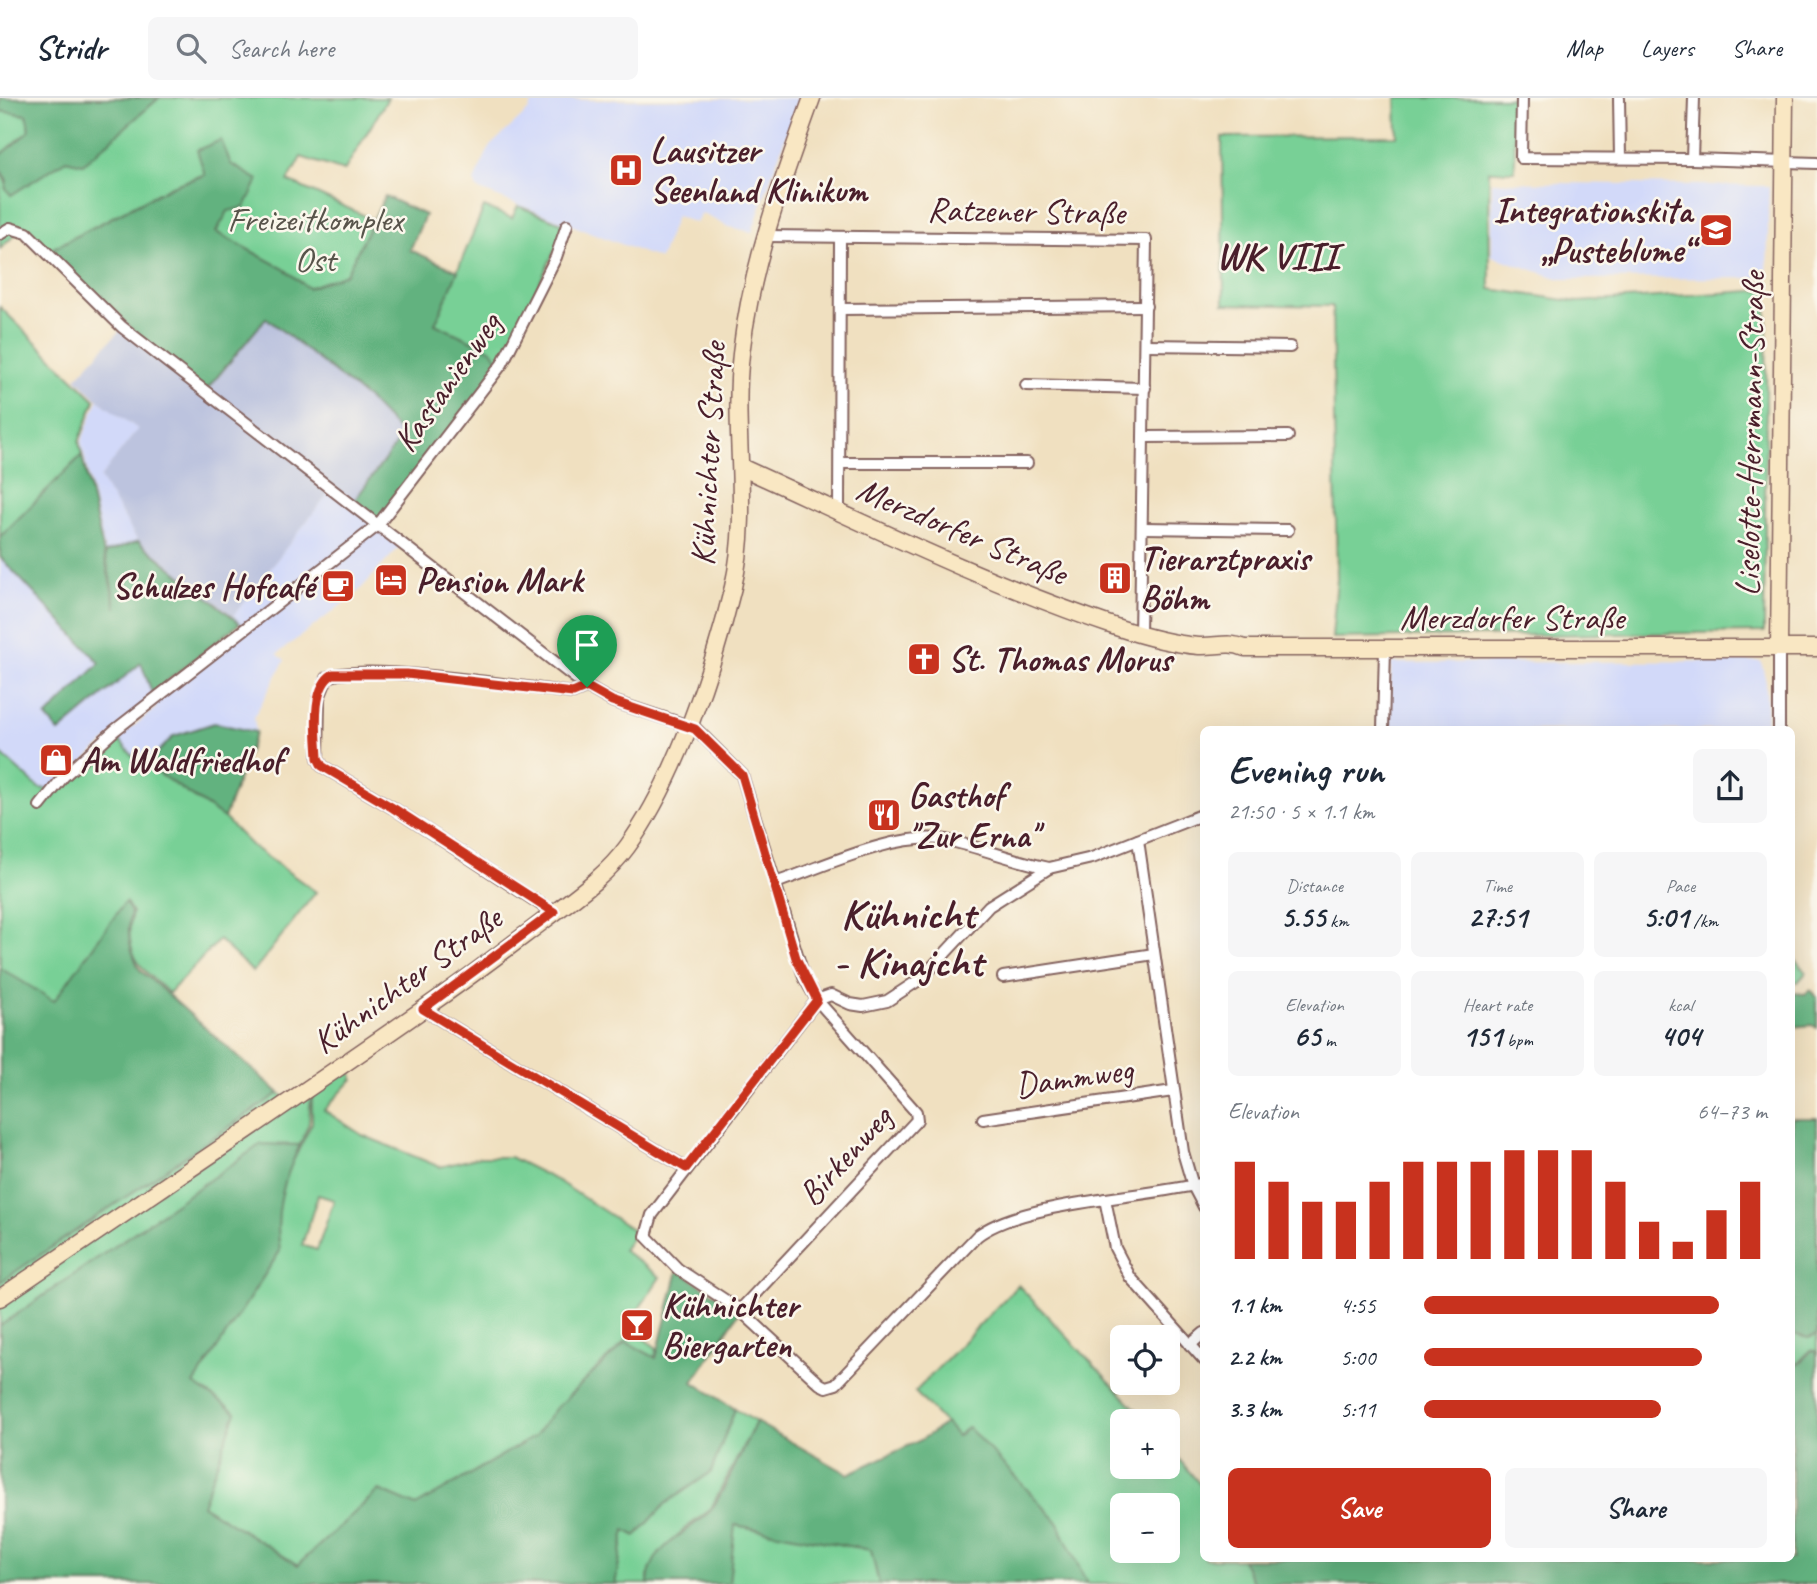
<!DOCTYPE html>
<html lang="en">
<head>
<meta charset="utf-8">
<style>
  :root { --surface:#fff; --page:#f6f6f7; --text:#1f2937; --muted:#747a83; --line:#e0e1e3; --accent:#c8321e }
  body { margin:0; font-family:Caveat,sans-serif; background:var(--page); color:var(--text); height:100vh; display:flex; flex-direction:column; font-size:26px; white-space:nowrap }
  * { box-sizing:border-box; margin:0 }
  p { font-size:23px; color:var(--muted) }
  .icon { flex:none; width:38px; height:38px; fill:none; stroke:currentColor; stroke-width:2; stroke-linecap:round; stroke-linejoin:round }
  .map { position:relative; flex:1; overflow:hidden }
  .panel { position:absolute; left:1200px; top:628px; width:595px; height:836px; display:flex; flex-direction:column; background:var(--surface); border-radius:10px; box-shadow:0 7px 28px #0002 }
  .panel>* { flex:none }
  .tools { position:absolute; left:1110px; top:1227px; display:grid; gap:14px }
  .tools a { display:grid; place-items:center; width:70px; height:70px; border-radius:10px; background:var(--surface); box-shadow:0 7px 28px #0002; font-size:35px }
  .pin { position:absolute; display:grid; place-items:center; width:60px; height:60px; color:#fff; margin:-72px -30px; border-radius:50% 50% 50% 0; rotate:-45deg; box-shadow:0 0 7px #0007 }
  .pin .icon { rotate:45deg }
  .round { display:grid; place-items:center; flex:none; width:74px; height:74px; border-radius:10px; background:var(--page) }
  .head { display:flex; align-items:center; justify-content:space-between; height:119px; padding:0 28px }
  h1 { font-size:38px; font-weight:600; line-height:52px }
  .metrics { display:grid; grid-template-columns:repeat(3,1fr); gap:10px; height:119px; padding:7px 28px }
  .metrics div { display:grid; align-content:center; border-radius:10px; background:var(--page); text-align:center }
  .metrics b { font-size:30px; font-weight:600 }
  .metrics small { font-size:19px; font-weight:400 }
  .metrics p { font-size:19px }
  .chart { height:196px; padding:14px 28px }
  .chart p { display:flex; justify-content:space-between }
  .chart svg { width:100%; height:126px; margin-top:7px; stroke:var(--accent); stroke-width:6 }
  .primary-button { display:flex; gap:14px; margin-top:auto; padding:14px 28px }
  .primary-button a { flex:1; height:80px; border-radius:10px; background:var(--accent); color:#fff; font-size:28px; font-weight:600; line-height:80px; text-align:center }
  .primary-button a+a { background:var(--page); color:var(--text) }
  ul { padding:0 28px; list-style:none; font-size:23px }
  li { display:grid; grid-template-columns:112px 84px 1fr; align-items:center; height:52px }
  li i { height:18px; border-radius:9px; background:var(--accent) }
  header { display:flex; align-items:center; gap:42px; box-sizing:border-box; height:98px; padding:0 35px; background:var(--surface); border-bottom:2px solid var(--line) }
  header strong { font-size:33px }
  nav { display:flex; gap:38px; margin-inline-start:auto; font-size:24px }
  .search { width:490px; height:63px; background:var(--page); display:flex; align-items:center; gap:18px; box-sizing:border-box; padding:0 24px; border-radius:10px; color:var(--muted); font-size:26px }
  .map>svg:first-child { display:block }
  .built { fill:#d2d9f9 }
  .industrial { fill:#bcc3de }
  .green { fill:#78d096; stroke:#617860; stroke-width:2; fill-rule:evenodd }
  .forest { fill:#62b27f; stroke:#566855; stroke-width:2 }
  .lines { fill:none; stroke-linecap:round; stroke-linejoin:round }
  .street-casing { stroke:#84635f; stroke-width:14 }
  .secondary-casing { stroke:#84635f; stroke-width:19 }
  .street { stroke:#fff; stroke-width:10 }
  .secondary { stroke:#f9e7c3; stroke-width:16 }
  .route-casing { stroke:#fff; stroke-width:14 }
  .route { stroke:#c8321e; stroke-width:9 }
  .labels { text-anchor:middle; dominant-baseline:central; stroke-width:5; stroke-linejoin:round; paint-order:stroke }
  .poi-label { font-size:35px; font-weight:bold; fill:#4a1f2b; stroke:#fbf7ec; text-anchor:start }
  .street-label { font-size:35px; fill:#4a1f2b; stroke:#fbf7ec }
  .park-label { font-size:35px; fill:#58544b; stroke:#fbf7ec }
  .quarter-label { font-size:38px; font-weight:bold; fill:#4a1f2b; stroke:#fbf7ec }
  .district-label { font-size:42px; font-weight:bold; fill:#4a1f2b; stroke:#fbf7ec }
</style>
</head>
<body>
<header>
<strong>Stridr</strong>
<div class="search"><svg class="icon" aria-label="search" viewBox="0 0 24 24"><circle cx="10" cy="10" r="6"/><path d="M15 15l6 6"/></svg>Search here</div>
<nav><a>Map</a><a>Layers</a><a>Share</a></nav>
</header>
<div class="map">
<svg width="1817" height="1486" viewBox="0 0 1817 1486">
  <rect width="100%" height="100%" fill="#fbf7ec"/>
  <filter id="ink" filterUnits="userSpaceOnUse"><feTurbulence type="fractalNoise" baseFrequency=".0143" numOctaves="2"/><feDisplacementMap in="SourceGraphic" scale="14" xChannelSelector="R" yChannelSelector="G"/><feConvolveMatrix kernelMatrix="1 2 1 2 8 2 1 2 1" color-interpolation-filters="sRGB"/></filter>
  <filter id="wash" filterUnits="userSpaceOnUse"><feTurbulence type="fractalNoise" baseFrequency=".00686" numOctaves="4" result="noise"/><feDisplacementMap in="SourceGraphic" scale="28" xChannelSelector="R" yChannelSelector="G"/><feGaussianBlur stdDeviation="1.57" result="paint"/><feColorMatrix in="noise" values="0 0 0 0 0 0 0 0 0 0 0 0 0 0 0 0 0 1.4 0 .05"/><feComposite in="paint" operator="in"/></filter>
  <g filter="url(#wash)">
    <rect width="100%" height="100%" fill="#f0e0c0"/>
    <g class="built">
      <path d="M525,0L597,2L799,0L752,134L729,129L701,115L696,125L676,118L660,161L477,91L474,83L490,48L528,13L533,4Z"/>
      <path d="M1492,84L1769,88L1767,180L1560,181L1492,158Z"/>
      <path d="M98,302L138,331L100,380L138,443L105,455L81,344Z"/>
      <path d="M330,393L401,447L357,495L277,556L285,562L254,619L256,634L213,625L174,638L146,666L133,658L118,641L156,610L153,603L244,530L233,518Z"/>
      <path d="M0,459L100,565L47,619L59,633L141,565L147,576L152,602L54,690H39L0,655Z"/>
      <path d="M1761,563L1766,584L1767,632H1390L1391,565Z"/>
    </g>
    <path class="industrial" d="M266,220L368,301L404,337L351,407L330,393L233,518L138,443L100,380L138,331L98,302L76,280L122,230L204,297Z"/>
    <g class="green">
      <path d="M159,0H388L344,73L301,59L288,83L374,122L346,176L308,190L284,171L216,134L228,113L205,76L172,88L46,154L20,132L0,151V71L11,97L66,62L83,66Z"/>
      <path d="M1396,0H1514L1515,73H1489L1490,191L1578,204L1767,192L1764,534L1332,540L1337,480L1332,208L1224,206L1222,39L1397,38Z"/>
      <path d="M0,13L27,17L29,33L0,58Z"/>
      <path d="M518,108L567,127L501,266L435,226L484,109L512,120Z"/>
      <path d="M0,209L95,302L79,344L82,357L0,439Z"/>
      <path d="M118,641L133,658L224,720L252,748L316,794L253,874L219,842L169,895C139,869 123,855 132,814L126,804L54,904L0,870V655L39,690L60,693Z"/>
      <path d="M1792,857L1806,875L1798,884H1792Z"/>
      <path d="M348,963L353,981L324,1012L362,1037L440,1069L480,1059H510L558,1083L636,1134L623,1152L660,1179L627,1229L657,1250L655,1260L626,1243L556,1310L535,1338L416,1408L379,1392L298,1467L202,1407L236,1314L194,1286L280,1153L277,1128L279,1102L287,1075L312,1025V990ZM318,1097L334,1102L317,1152L302,1147Z"/>
      <path d="M311,991L309,1025L300,1047H261L0,1228V1201Z"/>
      <path d="M279,995L285,999L0,1199V1184Z"/>
      <path d="M1018,1187L1147,1323H1122V1368H1167V1347L1204,1391V1461H1242L1254,1486H1087L1057,1423L968,1330L957,1338L915,1294ZM1122,1407H1167V1452H1122Z"/>
      <path d="M1792,1230L1794,1236L1808,1240L1817,1237V1254L1811,1252L1797,1266L1792,1264Z"/>
      <path d="M735,1311L756,1324L710,1412L683,1432L648,1478V1486H615L625,1432L636,1438L665,1406L711,1374Z"/>
      <path d="M734,1427L871,1452L879,1486H729Z"/>
    </g>
    <g class="forest">
      <path d="M0,0H159L83,66L66,62L11,97L5,90L7,83L0,71V58L29,33L27,17L0,13Z"/>
      <path d="M221,42L231,66L258,82L245,109L228,113L216,134L284,171L308,190L346,176L385,98L425,117L410,152L458,173L435,226L492,252L501,266L377,427L351,407L403,337L368,301L266,220L204,295L46,154L172,88L205,77L197,52Z"/>
      <path d="M82,357L116,510L105,455L138,443L240,525L152,595L141,565L59,634L46,619L100,565L0,459V439Z"/>
      <path d="M214,625L256,634L224,720L146,666L174,638Z"/>
      <path d="M125,804L131,814C126,836 130,852 140,872L279,995L0,1184V870L54,903Z"/>
      <path d="M1810,892L1817,900V930L1812,927L1793,929V895L1805,896Z"/>
      <path d="M1792,1020H1817V1237L1808,1240L1793,1236L1792,1230Z"/>
      <path d="M261,1046L300,1047C283,1083 274,1113 280,1153L194,1286L236,1314L202,1407L298,1467L379,1392L416,1408L535,1338L556,1310L626,1244L656,1260L678,1172L740,1213L693,1284L735,1311L711,1374L665,1406L636,1438L625,1432L615,1486H0V1228Z"/>
      <path d="M1812,1252L1817,1254V1486H1254L1242,1461H1792V1264L1798,1266Z"/>
      <path d="M756,1324L848,1376L921,1342L946,1325L957,1338L968,1329L1057,1423L1087,1486H879L871,1452L735,1427L729,1486H648C648,1449 688,1435 710,1413C723,1398 745,1345 756,1324Z"/>
    </g>
  </g>
  <g filter="url(#ink)">
    <g class="lines">
      <g class="street-casing">
        <g id="street">
          <path d="M1522,0L1521,60L1692,61"/>
          <path d="M1619,0L1620,60"/>
          <path d="M1694,0L1692,61L1817,65"/>
          <path d="M0,136L10,130L27,135L122,229L587,589L612,603L695,630L742,677L804,879L817,902L916,1014L917,1022L740,1212L820,1286L826,1289L836,1286L977,1138C1023,1103 1144,1100 1204,1085"/>
          <path d="M765,138L1146,142L1140,537"/>
          <path d="M841,211L1146,208"/>
          <path d="M1146,247L1290,249"/>
          <path d="M1026,287L1145,290"/>
          <path d="M1146,339L1288,338"/>
          <path d="M841,365H1027"/>
          <path d="M839,415L840,140"/>
          <path d="M1144,430L1288,432"/>
          <path d="M1383,632L1385,550"/>
          <path d="M1779,632V550"/>
          <path d="M40,708L64,678L115,632L377,428L502,266L556,159L567,127"/>
          <path d="M1138,742L1183,1054L1193,1088L1204,1109"/>
          <path d="M775,785C823,769 896,733 946,742C980,749 1014,763 1049,770"/>
          <path d="M554,815L393,710L322,668L318,660L319,600L327,580C356,563 531,590 573,595L587,589"/>
          <path d="M1003,879L1154,856"/>
          <path d="M817,902L831,897L850,906L863,908L887,903L922,880L989,808L1049,770L1092,760L1204,716"/>
          <path d="M423,911L686,1070"/>
          <path d="M983,1021L1173,993"/>
          <path d="M1105,1101L1115,1150L1130,1179L1204,1262"/>
          <path d="M740,1212L678,1171L646,1138L652,1117L817,902"/>
          <path d="M1190,1247L1204,1235"/>
        </g>
      </g>
      <g class="secondary-casing">
        <g id="secondary">
          <path d="M743,370C866,426 988,486 1116,529C1143,538 1171,546 1199,548C1216,549 1228,543 1245,550H1817"/>
          <path d="M1779,550L1785,0"/>
          <path d="M0,1200C146,1100 294,1002 439,900C475,875 510,848 546,821C575,799 606,778 627,749C675,684 714,568 733,489C751,412 732,333 741,256C751,168 782,83 812,0"/>
        </g>
      </g>
      <use href="#street" class="street"/>
      <use href="#secondary" class="secondary"/>
    </g>
  </g>
  <g class="lines" filter="url(#ink)">
    <g class="route-casing">
      <path id="route" d="M333,576H407L573,595L587,589L612,603L695,631L742,677L796,860L817,902L686,1070L423,911L554,814L393,710L322,668L318,660C317,636 310,590 333,576Z"/>
    </g>
    <use href="#route" class="route"/>
  </g>
  <defs>
    <g id="hospital-square" transform="scale(1.75)"><rect x="-9" y="-9" width="18" height="18" rx="4" fill="#c8321e" stroke="#fbf7ec"/><path d="M-5-5h3v3.5h4V-5h3V5h-3V1.5h-4V5h-3Z" fill="#fff"/></g>
    <g id="school-square" transform="scale(1.75)"><rect x="-9" y="-9" width="18" height="18" rx="4" fill="#c8321e" stroke="#fbf7ec"/><path d="M0-5L7-2L0 1L-7-2ZM-4 1L0 2.5L4 1V4Q0 6-4 4Z" fill="#fff"/></g>
    <g id="building-square" transform="scale(1.75)"><rect x="-9" y="-9" width="18" height="18" rx="4" fill="#c8321e" stroke="#fbf7ec"/><path d="M-4-6H4V6H1V3H-1V6H-4ZM-2.5-4.3h1.7v1.8h-1.7ZM.8-4.3h1.7v1.8H.8ZM-2.5-1h1.7V.8h-1.7ZM.8-1h1.7V.8H.8Z" fill="#fff"/></g>
    <g id="hotel-square" transform="scale(1.75)"><rect x="-9" y="-9" width="18" height="18" rx="4" fill="#c8321e" stroke="#fbf7ec"/><path d="M-6-4.5h1.5V1H6V5H4.5V3h-9V5H-6ZM-4 0a1.8 1.8 0 1 1 3.6 0ZM.5 0V-2.5h3Q6-2.5 6 0Z" fill="#fff"/></g>
    <g id="cafe-square" transform="scale(1.75)"><rect x="-9" y="-9" width="18" height="18" rx="4" fill="#c8321e" stroke="#fbf7ec"/><path d="M-5.5-4.5H6V0H3Q3 3.5 0 3.5H-2.5Q-5.5 3.5-5.5 0ZM3-3.2v2h1.7v-2ZM-6 4.5H4V6H-6Z" fill="#fff"/></g>
    <g id="church-square" transform="scale(1.75)"><rect x="-9" y="-9" width="18" height="18" rx="4" fill="#c8321e" stroke="#fbf7ec"/><path d="M-1.2-6h2.4v3.5h3.3v2.4h-3.3V6h-2.4V-.1h-3.3v-2.4h3.3Z" fill="#fff"/></g>
    <g id="shop-square" transform="scale(1.75)"><rect x="-9" y="-9" width="18" height="18" rx="4" fill="#c8321e" stroke="#fbf7ec"/><path d="M-5-2.5h2.3a2.7 3.5 0 0 1 5.4 0H5L5.5 6h-11ZM-1.5-2.5h3a1.5 2.3 0 0 0-3 0Z" fill="#fff"/></g>
    <g id="restaurant-square" transform="scale(1.75)"><rect x="-9" y="-9" width="18" height="18" rx="4" fill="#c8321e" stroke="#fbf7ec"/><path d="M-5-6h1v4h1v-4h1v4h1v-4h1v5L-1.5 .5V6h-2V.5L-5-1ZM5-6V6H3V1.5H1.5Q1.5-4 5-6Z" fill="#fff"/></g>
    <g id="bar-square" transform="scale(1.75)"><rect x="-9" y="-9" width="18" height="18" rx="4" fill="#c8321e" stroke="#fbf7ec"/><path d="M-6-5H6L.8 .8V4.5H3.5V6h-7V4.5H-.8V.8Z" fill="#fff"/></g>
  </defs>
  <g fill-rule="evenodd">
    <use href="#hospital-square" x="626" y="72"/>
    <use href="#school-square" x="1716" y="132"/>
    <use href="#building-square" x="1115" y="480"/>
    <use href="#hotel-square" x="391" y="482"/>
    <use href="#cafe-square" x="338" y="488"/>
    <use href="#church-square" x="924" y="561"/>
    <use href="#shop-square" x="56" y="662"/>
    <use href="#restaurant-square" x="884" y="717"/>
    <use href="#bar-square" x="637" y="1227"/>
  </g>
  <g class="labels">
    <g class="poi-label">
      <text x="650" y="52">Lausitzer<tspan x="650" dy="40">Seenland Klinikum</tspan></text>
      <text x="1692" y="112" text-anchor="end">Integrationskita<tspan x="1692" dy="40">„Pusteblume“</tspan></text>
      <text x="1140" y="460">Tierarztpraxis<tspan x="1140" dy="40">Böhm</tspan></text>
      <text x="416" y="482">Pension Mark</text>
      <text x="314" y="488" text-anchor="end">Schulzes Hofcafé</text>
      <text x="948" y="561">St. Thomas Morus</text>
      <text x="80" y="662">Am Waldfriedhof</text>
      <text x="908" y="697">Gasthof<tspan x="908" dy="40">"Zur Erna"</tspan></text>
      <text x="662" y="1207">Kühnichter<tspan x="662" dy="40">Biergarten</tspan></text>
    </g>
    <g class="street-label">
      <text transform="translate(1026 113) rotate(1)">Ratzener Straße</text>
      <text transform="translate(447 284) rotate(-55)">Kastanienweg</text>
      <text transform="translate(1750 336) rotate(-89)">Liselotte-Herrmann-Straße</text>
      <text transform="translate(708 356) rotate(-87)">Kühnichter Straße</text>
      <text transform="translate(962 433) rotate(23)">Merzdorfer Straße</text>
      <text x="1512" y="519">Merzdorfer Straße</text>
      <text transform="translate(407 882) rotate(-36)">Kühnichter Straße</text>
      <text transform="translate(1074 979) rotate(-8)">Dammweg</text>
      <text transform="translate(845 1058) rotate(-48)">Birkenweg</text>
    </g>
    <g class="park-label">
      <text x="315" y="121">Freizeitkomplex<tspan x="315" dy="40">Ost</tspan></text>
    </g>
    <g class="quarter-label">
      <text x="1277" y="158">WK VIII</text>
    </g>
    <g class="district-label">
      <text x="908" y="816">Kühnicht<tspan x="908" dy="48">- Kinajcht</tspan></text>
    </g>
  </g>
</svg>
<div class="tools">
<a><svg class="icon" aria-label="locate" viewBox="0 0 24 24"><circle cx="12" cy="12" r="6"/><path d="M12 2v4M12 18v4M2 12h4M18 12h4"/></svg></a>
<a>+</a>
<a>−</a>
</div>
<div class="pin" style="left:587px;top:589px;background:#1e9e55"><svg class="icon" aria-label="arrive" viewBox="0 0 24 24"><path d="M6 21V4h12l-3 4 3 4H6"/></svg></div>
<section class="panel">
<div class="head"><div><h1>Evening run</h1><p>21:50 · 5 × 1.1 km</p></div><a class="round"><svg class="icon" aria-label="share" viewBox="0 0 24 24"><path d="M12 15V3M7 8l5-5 5 5M5 13v7h14v-7"/></svg></a></div>
<div class="metrics">
<div><p>Distance</p><b>5.55<small> km</small></b></div>
<div><p>Time</p><b>27:51</b></div>
<div><p>Pace</p><b>5:01<small> /km</small></b></div>
</div>
<div class="metrics">
<div><p>Elevation</p><b>65<small> m</small></b></div>
<div><p>Heart rate</p><b>151<small> bpm</small></b></div>
<div><p>kcal</p><b>404</b></div>
</div>
<div class="chart"><p><span>Elevation</span>64–73 m</p>
<svg viewBox="0 0 160 44" preserveAspectRatio="none"><path d="M5 44V10M15 44V17M25 44V24M35 44V24M45 44V17M55 44V10M65 44V10M75 44V10M85 44V6M95 44V6M105 44V6M115 44V17M125 44V31M135 44V38M145 44V27M155 44V17"/></svg>
</div>
<ul>
<li><b>1.1 km</b>4:55<i style="width:86%"></i></li>
<li><b>2.2 km</b>5:00<i style="width:81%"></i></li>
<li><b>3.3 km</b>5:11<i style="width:69%"></i></li>
</ul>
<div class="primary-button"><a>Save</a><a>Share</a></div>
</section>
</div>
</body>
</html>
